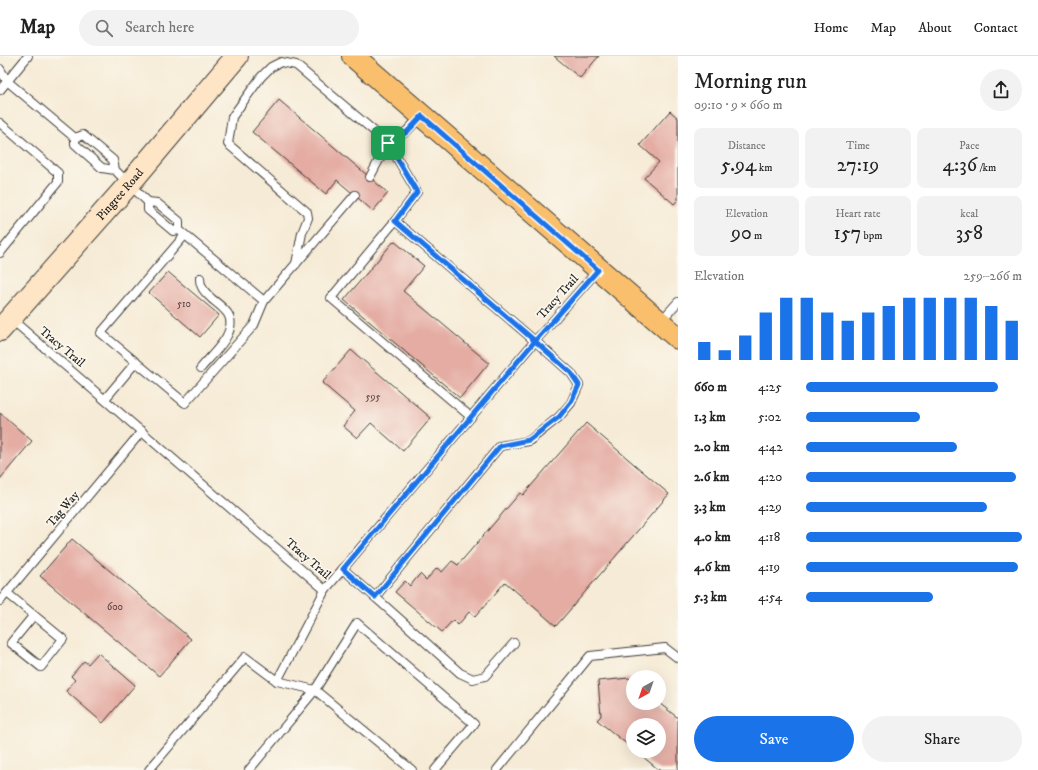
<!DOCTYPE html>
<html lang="en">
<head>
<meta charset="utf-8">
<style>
  :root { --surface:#fff; --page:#f2f2f2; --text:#222; --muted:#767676; --line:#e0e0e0; --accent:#1a73e8 }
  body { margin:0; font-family:"IM FELL DW Pica",serif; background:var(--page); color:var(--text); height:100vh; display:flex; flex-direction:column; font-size:15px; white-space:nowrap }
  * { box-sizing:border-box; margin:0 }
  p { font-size:13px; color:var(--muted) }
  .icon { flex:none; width:22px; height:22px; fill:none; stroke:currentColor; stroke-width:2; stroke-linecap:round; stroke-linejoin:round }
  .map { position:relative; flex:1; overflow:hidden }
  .drawer { display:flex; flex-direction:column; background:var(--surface); width:360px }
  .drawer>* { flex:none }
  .needle { width:26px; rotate:220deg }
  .fabs { position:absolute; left:626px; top:614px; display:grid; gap:8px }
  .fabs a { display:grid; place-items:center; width:40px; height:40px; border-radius:50%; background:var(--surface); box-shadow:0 4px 16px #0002; font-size:20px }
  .pin { position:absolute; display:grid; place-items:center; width:34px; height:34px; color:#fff; margin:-17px; border-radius:8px; box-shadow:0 2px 6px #0006 }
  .round { display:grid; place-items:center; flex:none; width:42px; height:42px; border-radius:21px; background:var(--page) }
  .overview { display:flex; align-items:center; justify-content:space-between; height:68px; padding:0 16px }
  h1 { font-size:22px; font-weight:600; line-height:30px }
  .figures { display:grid; grid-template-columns:repeat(3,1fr); gap:6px; height:68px; padding:4px 16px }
  .figures div { display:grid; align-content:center; border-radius:8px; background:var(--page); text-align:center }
  .figures b { font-size:20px; font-weight:600 }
  .figures small { font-size:11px; font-weight:400 }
  .figures p { font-size:11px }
  .chart { height:112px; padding:8px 16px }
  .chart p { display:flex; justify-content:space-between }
  .chart svg { width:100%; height:72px; margin-top:4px; stroke:var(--accent); stroke-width:6 }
  .action { display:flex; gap:8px; margin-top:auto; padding:8px 16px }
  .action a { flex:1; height:46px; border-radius:24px; background:var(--accent); color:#fff; font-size:16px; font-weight:600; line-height:46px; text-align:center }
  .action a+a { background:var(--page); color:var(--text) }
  ul { padding:0 16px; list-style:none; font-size:13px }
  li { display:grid; grid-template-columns:64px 48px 1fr; align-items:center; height:30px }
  li i { height:10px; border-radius:5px; background:var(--accent) }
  header { display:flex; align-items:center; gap:24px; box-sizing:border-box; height:56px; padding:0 20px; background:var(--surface); border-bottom:1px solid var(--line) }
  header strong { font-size:19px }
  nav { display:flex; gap:22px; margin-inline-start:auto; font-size:14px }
  .search { width:280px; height:36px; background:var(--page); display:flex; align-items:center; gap:10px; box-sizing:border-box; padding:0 14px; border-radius:22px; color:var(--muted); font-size:15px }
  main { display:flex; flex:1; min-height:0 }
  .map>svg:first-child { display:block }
  .building { fill:#e4aca3 }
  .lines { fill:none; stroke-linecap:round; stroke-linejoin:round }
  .lane-casing { stroke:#3d3b38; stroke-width:10 }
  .secondary-casing { stroke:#3d3b38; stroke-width:24 }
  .primary-casing { stroke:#3d3b38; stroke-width:24 }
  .lane { stroke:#fff; stroke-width:8 }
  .secondary { stroke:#fde5c5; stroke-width:22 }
  .primary { stroke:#f9bf6d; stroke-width:22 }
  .route-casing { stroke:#fff; stroke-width:8 }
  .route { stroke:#1a73e8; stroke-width:5 }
  .labels { text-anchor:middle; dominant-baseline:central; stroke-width:3.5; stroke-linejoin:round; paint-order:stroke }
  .number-label { font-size:10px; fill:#4e403e }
  .street-label { font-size:12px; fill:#1c1c1c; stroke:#fbf7ec }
</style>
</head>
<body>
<header>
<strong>Map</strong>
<div class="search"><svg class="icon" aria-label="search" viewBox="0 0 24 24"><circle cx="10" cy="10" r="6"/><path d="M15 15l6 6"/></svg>Search here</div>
<nav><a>Home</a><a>Map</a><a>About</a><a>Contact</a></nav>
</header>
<main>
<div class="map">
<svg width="678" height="714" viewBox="0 0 678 714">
  <rect width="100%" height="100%" fill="#fbf7ec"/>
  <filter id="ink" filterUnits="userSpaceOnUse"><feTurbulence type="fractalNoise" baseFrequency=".025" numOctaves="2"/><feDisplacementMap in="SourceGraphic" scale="8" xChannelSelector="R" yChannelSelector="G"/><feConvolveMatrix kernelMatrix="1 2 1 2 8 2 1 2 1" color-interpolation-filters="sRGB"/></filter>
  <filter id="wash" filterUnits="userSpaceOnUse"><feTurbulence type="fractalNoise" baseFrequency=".012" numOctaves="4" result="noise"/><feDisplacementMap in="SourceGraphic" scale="16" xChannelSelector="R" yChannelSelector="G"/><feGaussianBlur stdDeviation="0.9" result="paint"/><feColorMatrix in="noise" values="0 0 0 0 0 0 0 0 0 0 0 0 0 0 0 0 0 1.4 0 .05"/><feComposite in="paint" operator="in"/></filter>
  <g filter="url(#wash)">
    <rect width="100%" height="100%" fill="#f6ebd6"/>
    <g id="blocks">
      <g class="building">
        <path d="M554,0H599L580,22Z"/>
        <path d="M279,44L388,137L373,155L337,124L326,138L252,76Z"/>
        <path d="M670,55L678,62V144L674,148L644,122L659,106L640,89Z"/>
        <path d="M394,185L424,210L403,235L489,307L460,342L344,244Z"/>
        <path d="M168,216L219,259L200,281L149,237Z"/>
        <path d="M351,294L431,362L403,395L371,367L357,382L343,370L355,355L322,327Z"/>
        <path d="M0,357L32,385L0,423Z"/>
        <path d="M586,367L669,438L556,570L505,526L475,561L469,556L458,569L453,564L442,576L395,536L405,525L410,530L420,518L426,524L437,512L442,516L452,505L458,509L520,437L523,439Z"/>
        <path d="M72,483L191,583L159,620L40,520Z"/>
        <path d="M98,597L135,629L103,667L66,635L75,624L71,620L84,605L88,608Z"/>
        <path d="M629,622L633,626V647H659L678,662V714H659L636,695H659V669H633V693L597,664L601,660L598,625Z"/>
      </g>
    </g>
  </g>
  <g filter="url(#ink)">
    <use href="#blocks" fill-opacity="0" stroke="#3d3b38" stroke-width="1"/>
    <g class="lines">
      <g class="lane-casing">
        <g id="lane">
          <path d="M0,13L7,25L75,82"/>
          <path d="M0,34L28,0"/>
          <path d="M0,67L58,117V126L0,197"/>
          <path d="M115,114L102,112L75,88V82L83,79L113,104L115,114L129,128L148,146L157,147L179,165V174L185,179L264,245"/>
          <path d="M370,121L388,87L407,75L421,60"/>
          <path d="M148,146V154L173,175L179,174"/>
          <path d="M395,165L331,242L471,361"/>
          <path d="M185,179L101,277L185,347L254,269L264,245L355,139"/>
          <path d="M296,208L302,177L308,162L307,156L228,88L232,61L261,21L271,11L281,6L296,9L388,87L417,136L395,165L535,285L571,317L579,329L571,347L559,361L529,385L500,390L375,541L343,513"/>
          <path d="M200,222C200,232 205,236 212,243C217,247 224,252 228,258C239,276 212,298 201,312"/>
          <path d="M10,262L325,534L535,285L598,214"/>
          <path d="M660,266L678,246"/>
          <path d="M105,343L136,306"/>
          <path d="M7,537L63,583L41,611L11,587L34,559"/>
          <path d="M375,541L460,617L473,623L485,620L514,587"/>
          <path d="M0,545L142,375"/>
          <path d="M277,625L325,534"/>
          <path d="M149,714L245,601L277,625L315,634L412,714"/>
          <path d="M249,714L315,634L357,567L474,668L435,714"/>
          <path d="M497,714L590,600L665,592L678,602"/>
        </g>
      </g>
      <g class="secondary-casing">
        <g id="secondary">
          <path id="s1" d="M0,274L129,128L237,0"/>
        </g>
      </g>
      <g class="primary-casing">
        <path id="primary" d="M353,0L678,282"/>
      </g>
      <use href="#lane" class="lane"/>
      <use href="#secondary" class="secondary"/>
      <use href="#primary" class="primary"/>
    </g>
  </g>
  <g class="lines" filter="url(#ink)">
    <g class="route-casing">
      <path id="route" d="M388,87L417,136L395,165L535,285L343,513L375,541L500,390L529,384L559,361L571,346L579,329L571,317L535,285L598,214L422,60L407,76L388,87"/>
    </g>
    <use href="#route" class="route"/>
  </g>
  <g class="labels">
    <g class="number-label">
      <text x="184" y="248">510</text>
      <text x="373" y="341">595</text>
      <text x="115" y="551">600</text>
    </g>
    <g class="street-label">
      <text stroke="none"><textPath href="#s1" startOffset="181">Pingree Road</textPath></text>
      <text transform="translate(558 241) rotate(-48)">Tracy Trail</text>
      <text transform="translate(62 291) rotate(40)">Tracy Trail</text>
      <text transform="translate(63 453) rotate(-50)">Tag Way</text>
      <text transform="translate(308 503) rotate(41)">Tracy Trail</text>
    </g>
  </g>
</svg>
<div class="fabs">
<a><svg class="needle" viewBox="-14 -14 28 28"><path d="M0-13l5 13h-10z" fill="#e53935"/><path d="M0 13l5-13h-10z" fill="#767676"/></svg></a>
<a><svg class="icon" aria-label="layers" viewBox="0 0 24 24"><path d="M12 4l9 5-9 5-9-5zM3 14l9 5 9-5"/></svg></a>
</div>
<div class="pin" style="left:388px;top:87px;background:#1e9e55"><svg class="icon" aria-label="arrive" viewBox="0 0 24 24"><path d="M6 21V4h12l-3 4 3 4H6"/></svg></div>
</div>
<section class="drawer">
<div class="overview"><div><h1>Morning run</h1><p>09:10 · 9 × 660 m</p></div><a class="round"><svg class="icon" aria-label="share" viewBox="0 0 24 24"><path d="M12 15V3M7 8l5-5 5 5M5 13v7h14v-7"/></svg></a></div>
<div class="figures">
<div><p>Distance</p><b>5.94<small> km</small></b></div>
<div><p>Time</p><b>27:19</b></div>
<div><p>Pace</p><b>4:36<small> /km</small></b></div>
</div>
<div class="figures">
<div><p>Elevation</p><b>90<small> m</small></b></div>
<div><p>Heart rate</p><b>157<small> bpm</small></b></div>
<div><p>kcal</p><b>358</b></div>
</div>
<div class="chart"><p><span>Elevation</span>259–266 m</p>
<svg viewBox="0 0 160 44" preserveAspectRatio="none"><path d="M5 44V33M15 44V38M25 44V29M35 44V15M45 44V6M55 44V6M65 44V15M75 44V20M85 44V15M95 44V11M105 44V6M115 44V6M125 44V6M135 44V6M145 44V11M155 44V20"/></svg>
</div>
<ul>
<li><b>660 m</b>4:25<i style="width:89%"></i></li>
<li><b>1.3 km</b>5:02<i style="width:53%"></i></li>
<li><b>2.0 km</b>4:42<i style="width:70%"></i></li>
<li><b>2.6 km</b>4:20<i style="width:97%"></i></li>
<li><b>3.3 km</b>4:29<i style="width:84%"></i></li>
<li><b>4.0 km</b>4:18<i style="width:100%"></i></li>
<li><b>4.6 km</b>4:19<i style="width:98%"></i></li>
<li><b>5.3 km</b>4:54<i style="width:59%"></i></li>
</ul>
<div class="action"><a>Save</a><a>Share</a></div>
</section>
</main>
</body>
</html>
